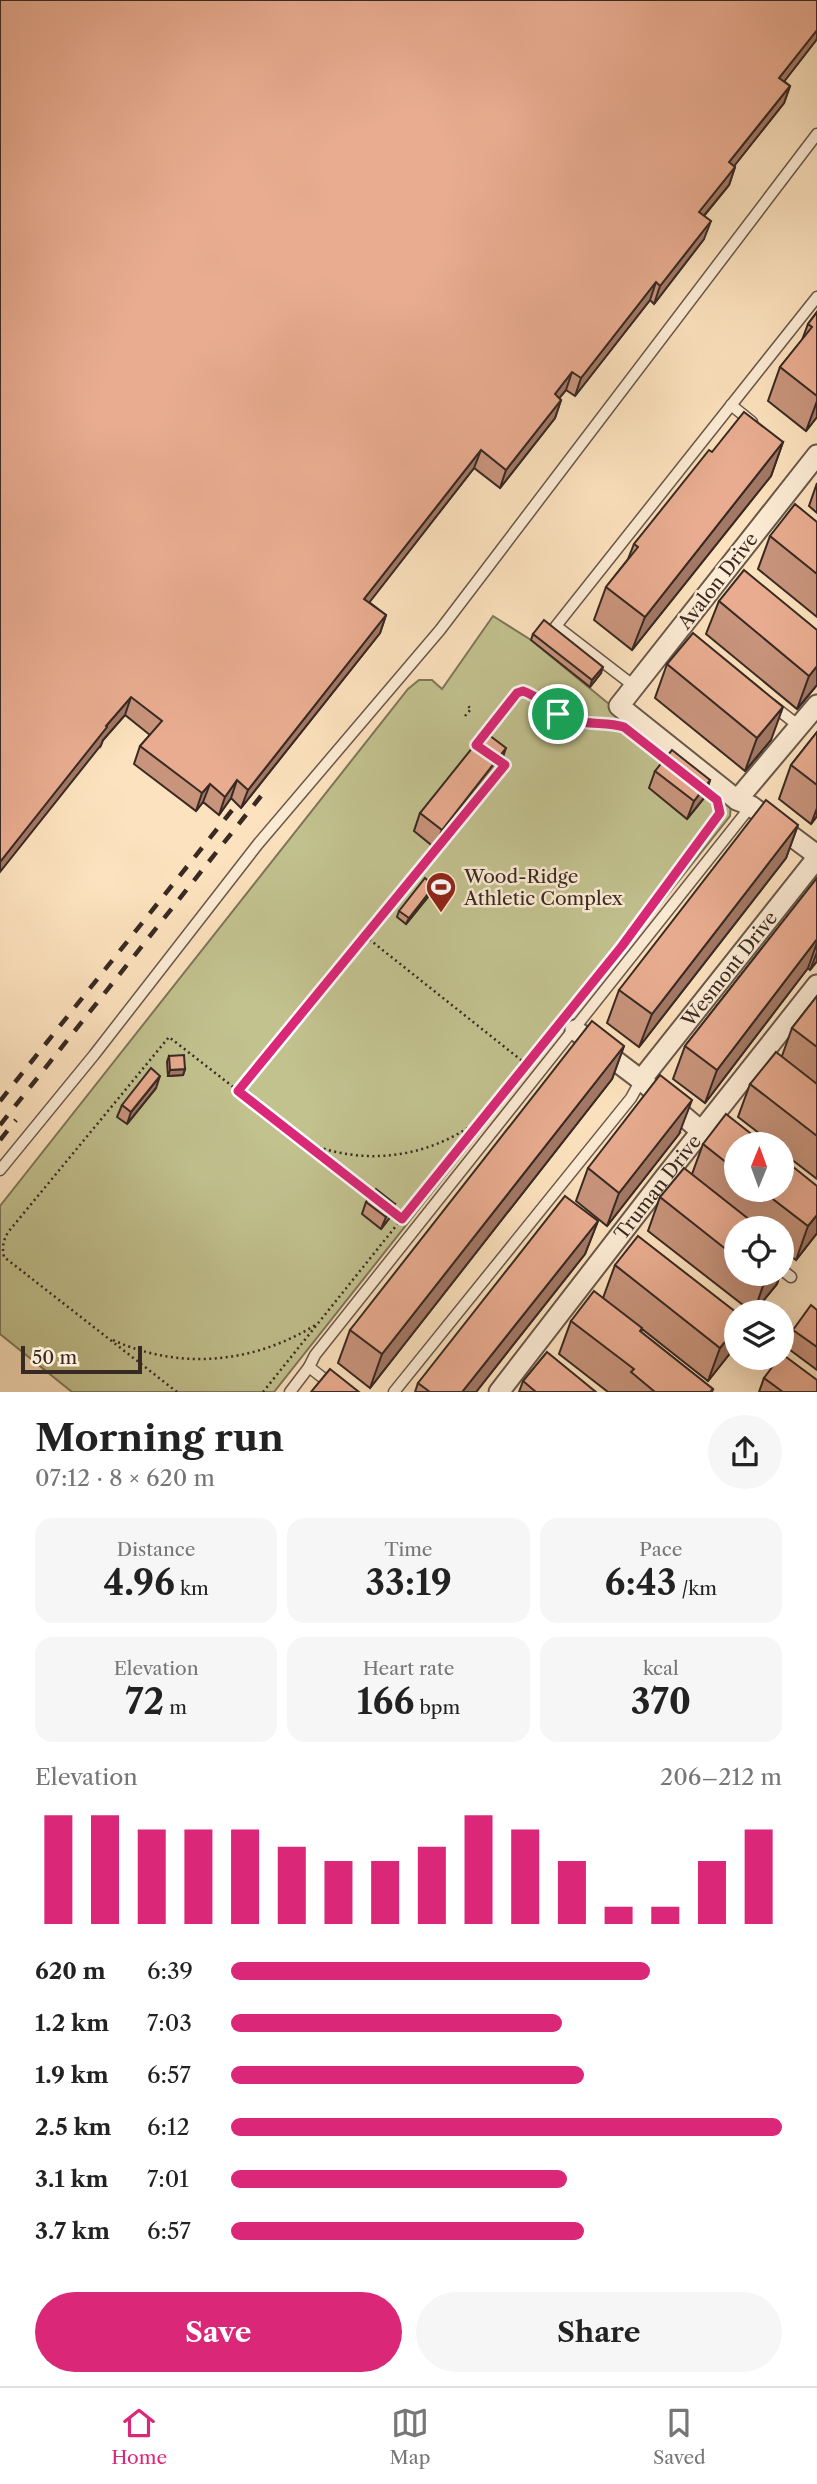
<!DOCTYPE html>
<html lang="en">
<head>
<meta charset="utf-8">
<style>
  :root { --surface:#fff; --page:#f6f6f6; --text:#222; --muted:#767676; --line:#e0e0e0; --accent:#db2777 }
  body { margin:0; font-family:"Libre Caslon Text",serif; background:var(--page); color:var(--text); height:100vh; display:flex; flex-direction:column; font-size:26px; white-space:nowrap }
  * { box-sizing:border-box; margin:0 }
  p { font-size:23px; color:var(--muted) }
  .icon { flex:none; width:38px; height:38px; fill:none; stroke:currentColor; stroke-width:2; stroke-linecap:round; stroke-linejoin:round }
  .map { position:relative; height:1392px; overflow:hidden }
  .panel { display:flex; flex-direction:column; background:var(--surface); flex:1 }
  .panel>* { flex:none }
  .needle { width:46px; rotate:1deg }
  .tools { position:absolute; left:724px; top:1132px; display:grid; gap:14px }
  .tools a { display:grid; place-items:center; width:70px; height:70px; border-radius:50%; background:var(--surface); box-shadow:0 7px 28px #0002; font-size:35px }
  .scale { position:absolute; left:21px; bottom:18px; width:121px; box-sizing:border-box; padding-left:7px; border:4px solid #382923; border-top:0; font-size:19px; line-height:24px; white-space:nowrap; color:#382923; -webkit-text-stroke:5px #fdecd5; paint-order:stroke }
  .pin { position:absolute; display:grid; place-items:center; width:60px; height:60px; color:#fff; margin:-30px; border:4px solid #fff; border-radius:50%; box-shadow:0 2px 7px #0007 }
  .round { display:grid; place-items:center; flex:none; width:74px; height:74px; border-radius:37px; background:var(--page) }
  .headline { display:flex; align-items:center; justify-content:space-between; height:119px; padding:0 35px }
  h1 { font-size:38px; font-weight:700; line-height:52px }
  .metrics { display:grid; grid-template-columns:repeat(3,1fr); gap:10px; height:119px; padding:7px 35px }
  .metrics div { display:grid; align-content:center; border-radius:18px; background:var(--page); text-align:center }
  .metrics b { font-size:35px; font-weight:700 }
  .metrics small { font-size:19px; font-weight:400 }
  .metrics p { font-size:19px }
  .chart { height:196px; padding:14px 35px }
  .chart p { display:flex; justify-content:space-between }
  .chart svg { width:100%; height:126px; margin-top:7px; stroke:var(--accent); stroke-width:6 }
  .cta { display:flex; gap:14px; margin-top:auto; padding:14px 35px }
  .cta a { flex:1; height:80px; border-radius:42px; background:var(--accent); color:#fff; font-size:28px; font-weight:700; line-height:80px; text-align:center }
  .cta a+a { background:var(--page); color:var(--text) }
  ul { padding:0 35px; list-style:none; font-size:23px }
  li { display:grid; grid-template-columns:112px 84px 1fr; align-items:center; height:52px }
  li i { height:18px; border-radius:9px; background:var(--accent) }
  .tabs { display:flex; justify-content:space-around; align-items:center; height:98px; border-top:2px solid var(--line); background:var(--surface); font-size:19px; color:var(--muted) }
  .tabs a { display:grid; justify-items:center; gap:4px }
  .tabs .current { color:var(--accent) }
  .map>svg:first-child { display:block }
  .green { fill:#c2c28f; stroke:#7d7659; stroke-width:2 }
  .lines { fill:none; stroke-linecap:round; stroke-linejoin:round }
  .service-casing { stroke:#69574a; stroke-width:13 }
  .minor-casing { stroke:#69574a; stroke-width:23 }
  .path { stroke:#382923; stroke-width:2.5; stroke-dasharray:2 3.5; stroke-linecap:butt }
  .service { stroke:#fdecd5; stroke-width:10 }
  .minor { stroke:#fdecd5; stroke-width:19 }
  .rail { stroke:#382923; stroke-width:4.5; stroke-dasharray:12 12; stroke-linecap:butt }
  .wall { fill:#c8947c; stroke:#382923; stroke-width:2 }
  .shaded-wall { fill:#a37865; stroke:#382923; stroke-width:2 }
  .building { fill:#e9ac90; stroke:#382923; stroke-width:2 }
  .route-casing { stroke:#fff; stroke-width:14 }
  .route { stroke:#db2777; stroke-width:9 }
  .labels { text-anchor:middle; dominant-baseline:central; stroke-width:5; stroke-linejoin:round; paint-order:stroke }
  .street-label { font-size:19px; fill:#382923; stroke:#fdecd5 }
  .poi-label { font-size:19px; fill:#382923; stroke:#fdecd5; text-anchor:start }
</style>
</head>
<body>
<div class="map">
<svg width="817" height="1392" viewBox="0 0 817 1392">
  <rect width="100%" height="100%" fill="#fce2be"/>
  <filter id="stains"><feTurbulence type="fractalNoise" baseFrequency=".00286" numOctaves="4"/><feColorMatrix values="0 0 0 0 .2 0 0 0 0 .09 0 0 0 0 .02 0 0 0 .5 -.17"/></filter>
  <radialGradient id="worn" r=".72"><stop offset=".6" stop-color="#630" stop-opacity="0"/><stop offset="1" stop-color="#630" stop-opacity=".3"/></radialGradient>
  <path class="green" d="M493,616L531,640L731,804L730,816L274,1392H72L0,1334V1206L408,689L419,680H432L442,689Z"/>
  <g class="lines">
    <g class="service-casing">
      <g id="service">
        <path d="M731,405L752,422"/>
        <path d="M634,686L556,626L817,297"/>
        <path d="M772,705L799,726"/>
        <path d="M0,1170L94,1055L258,844L440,630L817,134"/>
        <path d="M782,1270L791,1277"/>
        <path d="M309,1367L315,1355L751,806"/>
        <path d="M290,1392L309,1367L341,1392"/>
        <path d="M394,1392L631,1098L641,1080"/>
      </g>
    </g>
    <g class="minor-casing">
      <g id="minor">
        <path d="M817,455L619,706L737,800L751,806L817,855"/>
        <path d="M737,800L817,705"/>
        <path d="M575,1030L641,1080L701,1131"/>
        <path id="s1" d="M641,1080L817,858"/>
        <path id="s2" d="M499,1392L665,1177L817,985"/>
      </g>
    </g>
    <g class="path">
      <path d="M465,716L471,709L466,704"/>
      <path d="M484,735L519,691C534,692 545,707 557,713C575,723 592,724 612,724"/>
      <path d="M365,936L526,1064"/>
      <path d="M565,1014L622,945L719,817L720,808"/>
      <path d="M238,1091L505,765L500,762"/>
      <path d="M303,1141C362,1167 426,1159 478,1121"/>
      <path d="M391,1210L402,1219"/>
      <path d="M113,1340C181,1371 255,1363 317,1324"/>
      <path d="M177,1392L4,1257C2,1247 3,1240 9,1231L169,1037L372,1195"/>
      <path d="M263,1392L557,1025"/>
    </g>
    <use href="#service" class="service"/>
    <use href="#minor" class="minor"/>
    <g class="rail">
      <path d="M0,1101L237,804"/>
      <path d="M0,1125L261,796"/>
      <path d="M0,1140L16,1120"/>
    </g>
  </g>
  <g class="wall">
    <path d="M0,0H817V39L784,81L790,86L784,103L734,166L735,167L729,185L704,216V239L654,304L650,300L575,396L566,390L559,398L561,400L555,418L500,488L474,468L369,602L386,615L380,633L241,808L231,798L219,815L203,802L196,811L134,764L140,746L150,735L125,715L103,740L101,745Z"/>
    <path d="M817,312V417L806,431L768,401L780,367L802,340L808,324Z"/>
    <path d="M783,442L771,476L632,650L594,620L606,587L628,559L634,544L712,452Z"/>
    <path d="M817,483V513L809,506Z"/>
    <path d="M817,522V617L758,569L770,536Z"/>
    <path d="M719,601L817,630V685L797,709L706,634Z"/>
    <path d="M533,634L601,673L590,687L531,640Z"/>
    <path d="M667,664L771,740L745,771L655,698Z"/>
    <path d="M817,732V816L811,824L779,799L791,765Z"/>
    <path d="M500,766L435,848L414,831L420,813Z"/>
    <path d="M655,771L710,780L704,798L687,819L649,788Z"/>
    <path d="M798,825L786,858L639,1047L607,1023L619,990Z"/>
    <path d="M817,878V961L810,970L808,968L705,1103L673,1079L685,1046Z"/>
    <path d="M434,886L432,892L406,924L397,917L399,911Z"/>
    <path d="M817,996V1179L782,1152V1144H773L738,1117L750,1084L782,1056L792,1028Z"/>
    <path d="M624,1046L612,1079L370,1388L338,1363L350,1330Z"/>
    <path d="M169,1056L185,1069L183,1075L168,1076L167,1062Z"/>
    <path d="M156,1088L127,1124L117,1117L122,1105Z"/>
    <path d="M679,1134L607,1226L576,1201L588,1168Z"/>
    <path d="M703,1144H737V1190H782L817,1186V1233L796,1260L788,1254L782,1268V1228H737V1274H780L777,1284L754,1312H752L648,1231L660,1197L692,1174Z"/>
    <path d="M366,1202L395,1204L391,1216L381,1229L362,1214Z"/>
    <path d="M598,1221L585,1254L476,1392H415L418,1383Z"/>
    <path d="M615,1265L731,1352L708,1381L642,1329L641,1332L713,1389L712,1392H608L559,1354L571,1321L603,1298Z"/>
    <path d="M817,1310V1370L786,1347L793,1330Z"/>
    <path d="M764,1378L817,1392H759Z"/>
    <path d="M523,1381L596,1392H519Z"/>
  </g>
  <g class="shaded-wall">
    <path d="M817,30V39L773,96L779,78Z"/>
    <path d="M790,86L784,103L723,180L729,162Z"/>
    <path d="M735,167L729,185L692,230L699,212Z"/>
    <path d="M711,221L704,239L654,304L660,286Z"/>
    <path d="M656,282L650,300L575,396L581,378Z"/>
    <path d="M572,372L566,390L548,412L555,394Z"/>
    <path d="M561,400L555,418L500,488L506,470Z"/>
    <path d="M817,401V417L806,431Z"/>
    <path d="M783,442L771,476L632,650L645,617Z"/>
    <path d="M481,450L474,468L358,617L364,599Z"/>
    <path d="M386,615L380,633L241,808L248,790Z"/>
    <path d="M817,666V685L797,709L809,676Z"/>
    <path d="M603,667L601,673L590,687L592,680Z"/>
    <path d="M131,697L125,715L103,740L101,745L0,872V862L106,726Z"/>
    <path d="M783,707L771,740L745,771L757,738Z"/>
    <path d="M506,748L500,766L435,848L442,830Z"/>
    <path d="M237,780L231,798L219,815L225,797Z"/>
    <path d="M710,780L704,798L687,819L694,801Z"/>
    <path d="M210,784L203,802L196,811L202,793Z"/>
    <path d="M817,808V816L811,824Z"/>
    <path d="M798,825L786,858L639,1047L652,1014Z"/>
    <path d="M434,886L432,892L406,924L409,918Z"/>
    <path d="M817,939V943L808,968L705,1103L717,1070Z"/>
    <path d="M817,952V961L810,970Z"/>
    <path d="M624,1046L612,1079L370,1388L382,1354Z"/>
    <path d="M185,1069L183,1075L168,1076L170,1070Z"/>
    <path d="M160,1076L156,1088L127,1124L131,1112Z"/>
    <path d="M692,1100L679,1134L607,1226L619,1193Z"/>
    <path d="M395,1204L391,1216L381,1229L386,1217Z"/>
    <path d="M817,1215V1233L796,1260L808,1226Z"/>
    <path d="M598,1221L585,1254L476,1392H462Z"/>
    <path d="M789,1251L782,1268V1259Z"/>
    <path d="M770,1274H780L777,1284L754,1312L765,1280Z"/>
    <path d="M737,1327V1337L731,1352L708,1381L720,1348Z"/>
  </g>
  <g class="building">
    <path d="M0,0H817V30L779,78L790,86L729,162L735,167L699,212L711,221L660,286L656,282L581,378L572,372L555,394L561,400L506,470L481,450L364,599L386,615L248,790L237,780L225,797L210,784L202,793L140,746L162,721L131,697L106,726L107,727L0,862Z"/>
    <path d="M817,312V396L780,367L812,327L808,324Z"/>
    <path d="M744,412L783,442L645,617L606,587L638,547L634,544L709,450L712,452Z"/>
    <path d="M795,504L817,522V574L770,536Z"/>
    <path d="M744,570L817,630V666L809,676L719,601Z"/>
    <path d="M544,620L603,667L592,680L533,634Z"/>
    <path d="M693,633L783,707L757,738L667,664Z"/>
    <path d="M485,732L506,748L442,830L420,813Z"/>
    <path d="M817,732V785L791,765Z"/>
    <path d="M672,750L710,780L694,801L655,771Z"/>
    <path d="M766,800L798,825L652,1014L619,990Z"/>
    <path d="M425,878L434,886L409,918L399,911Z"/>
    <path d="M817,878V939L717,1070L685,1046Z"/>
    <path d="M817,996V1047L792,1028Z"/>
    <path d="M592,1021L624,1046L382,1354L350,1330Z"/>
    <path d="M776,1052L817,1084V1136L750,1084Z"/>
    <path d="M184,1055L185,1069L170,1070L169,1056Z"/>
    <path d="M151,1068L160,1076L131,1112L122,1105Z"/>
    <path d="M660,1075L692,1100L619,1193L588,1168Z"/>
    <path d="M726,1114L764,1144H737V1171L703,1144Z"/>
    <path d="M782,1158L817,1186V1215L808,1226L761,1190H782Z"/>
    <path d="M684,1168L760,1228H737V1258L660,1197Z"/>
    <path d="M376,1189L395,1204L386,1217L366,1202Z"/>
    <path d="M565,1196L598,1221L462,1392H430L418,1383Z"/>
    <path d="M638,1236L737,1313V1327L720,1348L615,1265Z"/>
    <path d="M782,1246L789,1251L782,1259Z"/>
    <path d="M757,1274H770L765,1280Z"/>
    <path d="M594,1291L642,1328L640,1331L713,1389L710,1392H655L631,1372L634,1369L571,1321Z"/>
    <path d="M811,1305L817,1310V1347L793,1330Z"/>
    <path d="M547,1352L596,1392H536L523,1381Z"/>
    <path d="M782,1354L817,1380V1392H783L764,1378L779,1358H782Z"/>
    <path d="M330,1369L359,1392H311Z"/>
  </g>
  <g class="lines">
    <g class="route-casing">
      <path id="route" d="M523,691C540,696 552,713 570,719C588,726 607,721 624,727L717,800L720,813L622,946L402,1219L238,1091L505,765L476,745L517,693Z"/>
    </g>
    <use href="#route" class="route"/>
  </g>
  <defs>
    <g id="stadium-pin" transform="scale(1.575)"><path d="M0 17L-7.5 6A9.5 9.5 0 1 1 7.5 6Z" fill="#8f2418" stroke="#fdecd5"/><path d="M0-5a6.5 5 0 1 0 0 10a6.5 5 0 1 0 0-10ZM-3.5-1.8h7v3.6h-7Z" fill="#fff"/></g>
  </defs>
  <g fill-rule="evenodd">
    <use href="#stadium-pin" x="441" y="887"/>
  </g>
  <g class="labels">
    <g class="street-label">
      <text transform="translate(718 581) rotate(-52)">Avalon Drive</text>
      <text stroke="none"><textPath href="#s1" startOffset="142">Wesmont Drive</textPath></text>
      <text stroke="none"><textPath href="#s2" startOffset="259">Truman Drive</textPath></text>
    </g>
    <g class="poi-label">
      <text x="464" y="876">Wood-Ridge<tspan x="464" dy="22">Athletic Complex</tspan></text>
    </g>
  </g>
  <rect width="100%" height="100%" filter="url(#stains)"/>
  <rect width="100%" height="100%" fill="url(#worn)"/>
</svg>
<div class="tools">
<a><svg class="needle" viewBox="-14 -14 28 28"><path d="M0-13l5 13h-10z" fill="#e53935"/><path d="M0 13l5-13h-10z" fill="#767676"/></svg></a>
<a><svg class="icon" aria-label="locate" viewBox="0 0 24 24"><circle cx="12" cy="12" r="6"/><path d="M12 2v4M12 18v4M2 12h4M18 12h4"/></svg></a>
<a><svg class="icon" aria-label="layers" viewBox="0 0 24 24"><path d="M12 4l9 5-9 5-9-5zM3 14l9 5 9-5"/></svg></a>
</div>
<div class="scale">50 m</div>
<div class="pin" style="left:558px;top:714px;background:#1e9e55"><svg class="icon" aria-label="arrive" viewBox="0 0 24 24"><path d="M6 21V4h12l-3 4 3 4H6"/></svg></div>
</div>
<section class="panel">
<div class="headline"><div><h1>Morning run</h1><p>07:12 · 8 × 620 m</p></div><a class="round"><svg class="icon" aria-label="share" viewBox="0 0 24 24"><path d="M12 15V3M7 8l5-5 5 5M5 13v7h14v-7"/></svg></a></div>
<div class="metrics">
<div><p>Distance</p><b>4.96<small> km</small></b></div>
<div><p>Time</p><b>33:19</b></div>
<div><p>Pace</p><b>6:43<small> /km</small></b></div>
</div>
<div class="metrics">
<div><p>Elevation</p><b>72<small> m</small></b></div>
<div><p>Heart rate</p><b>166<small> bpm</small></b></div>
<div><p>kcal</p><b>370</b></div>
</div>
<div class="chart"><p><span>Elevation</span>206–212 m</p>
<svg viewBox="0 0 160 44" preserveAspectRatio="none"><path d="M5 44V6M15 44V6M25 44V11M35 44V11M45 44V11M55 44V17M65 44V22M75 44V22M85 44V17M95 44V6M105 44V11M115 44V22M125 44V38M135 44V38M145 44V22M155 44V11"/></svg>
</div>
<ul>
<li><b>620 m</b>6:39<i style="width:76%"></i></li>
<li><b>1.2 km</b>7:03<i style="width:60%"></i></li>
<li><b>1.9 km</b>6:57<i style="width:64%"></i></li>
<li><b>2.5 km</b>6:12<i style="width:100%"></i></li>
<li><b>3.1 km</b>7:01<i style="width:61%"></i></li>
<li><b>3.7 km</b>6:57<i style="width:64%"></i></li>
</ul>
<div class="cta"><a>Save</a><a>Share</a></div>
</section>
<nav class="tabs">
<a class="current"><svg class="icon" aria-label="home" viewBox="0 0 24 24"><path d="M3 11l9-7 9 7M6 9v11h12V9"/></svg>Home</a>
<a><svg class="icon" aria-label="map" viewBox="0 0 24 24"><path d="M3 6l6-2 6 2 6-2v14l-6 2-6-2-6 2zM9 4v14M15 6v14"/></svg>Map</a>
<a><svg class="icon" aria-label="saved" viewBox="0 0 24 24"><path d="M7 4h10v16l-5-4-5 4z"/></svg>Saved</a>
</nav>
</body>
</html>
